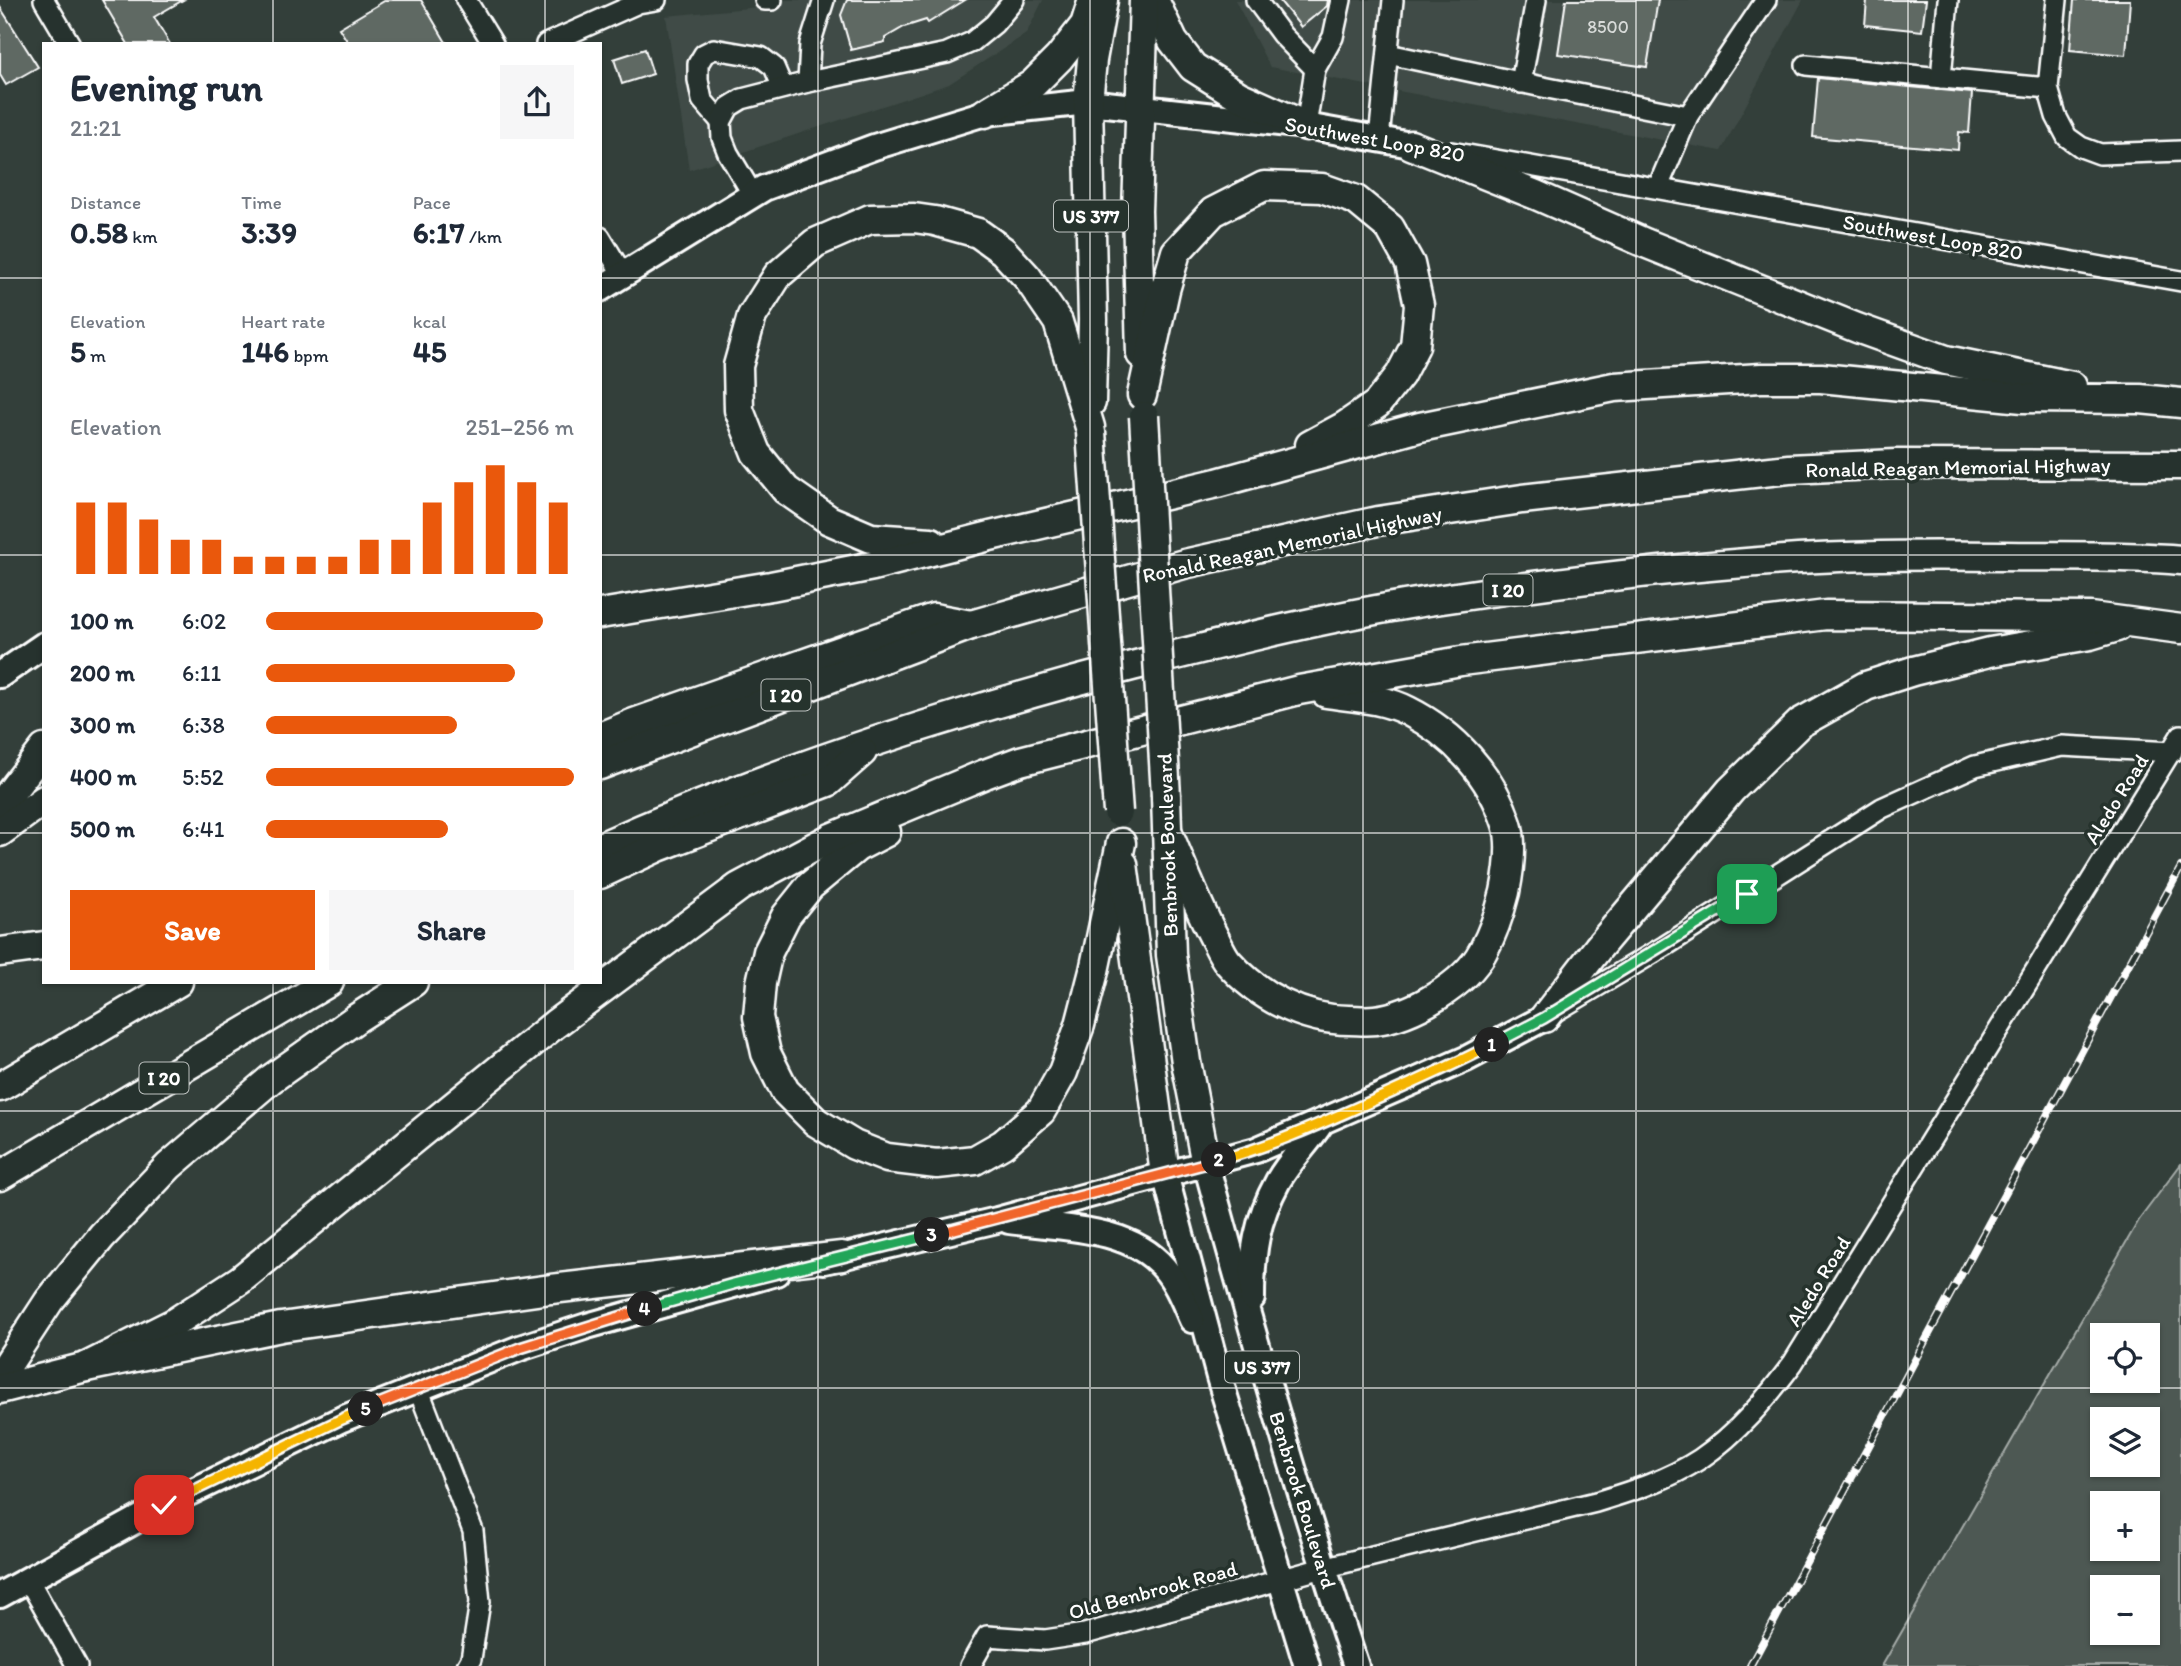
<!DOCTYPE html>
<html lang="en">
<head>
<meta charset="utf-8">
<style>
  :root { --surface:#fff; --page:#f6f6f7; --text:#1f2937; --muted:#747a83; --accent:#ea580c }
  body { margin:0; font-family:Itim,sans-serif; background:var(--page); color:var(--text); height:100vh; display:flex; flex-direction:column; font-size:26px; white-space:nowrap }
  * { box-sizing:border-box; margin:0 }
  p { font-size:23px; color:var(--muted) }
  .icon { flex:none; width:38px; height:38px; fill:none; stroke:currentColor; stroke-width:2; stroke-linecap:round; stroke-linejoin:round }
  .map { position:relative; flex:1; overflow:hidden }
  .details { position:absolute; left:42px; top:42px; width:560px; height:942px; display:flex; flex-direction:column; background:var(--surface); border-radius:0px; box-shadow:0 2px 5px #0004 }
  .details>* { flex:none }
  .controls { position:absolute; left:2090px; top:1323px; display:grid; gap:14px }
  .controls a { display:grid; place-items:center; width:70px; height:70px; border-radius:0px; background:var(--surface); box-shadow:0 2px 5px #0004; font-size:35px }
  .pin { position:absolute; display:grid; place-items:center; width:60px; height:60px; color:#fff; margin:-30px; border-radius:14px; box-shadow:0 4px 10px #0006 }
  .km { position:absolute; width:35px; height:35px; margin:-18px; border-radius:50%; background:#222; color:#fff; font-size:19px; line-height:35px; text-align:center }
  .round { display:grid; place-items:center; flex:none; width:74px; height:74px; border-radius:0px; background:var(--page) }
  .head { display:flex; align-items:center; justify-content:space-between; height:119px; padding:0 28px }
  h1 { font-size:38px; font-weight:800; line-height:52px }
  .figures { display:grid; grid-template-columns:repeat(3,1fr); gap:10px; height:119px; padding:7px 28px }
  .figures div { display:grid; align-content:center }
  .figures b { font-size:30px; font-weight:800 }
  .figures small { font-size:19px; font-weight:400 }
  .figures p { font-size:19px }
  .chart { height:196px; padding:14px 28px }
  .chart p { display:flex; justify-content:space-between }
  .chart svg { width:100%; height:126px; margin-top:7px; stroke:var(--accent); stroke-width:6 }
  .button { display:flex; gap:14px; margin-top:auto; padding:14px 28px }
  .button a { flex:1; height:80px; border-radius:0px; background:var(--accent); color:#fff; font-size:28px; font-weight:800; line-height:80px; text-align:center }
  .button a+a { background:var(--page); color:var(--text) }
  ul { padding:0 28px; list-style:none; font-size:23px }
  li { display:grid; grid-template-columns:112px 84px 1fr; align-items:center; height:52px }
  li i { height:18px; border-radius:9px; background:var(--accent) }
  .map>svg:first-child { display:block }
  .built { fill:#404c47 }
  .green { fill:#4d5853; stroke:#a6aca9; stroke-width:2; fill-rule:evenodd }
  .building { fill:#5f6964; stroke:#fff; stroke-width:2 }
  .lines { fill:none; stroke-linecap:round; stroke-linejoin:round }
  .minor-casing { stroke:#fff; stroke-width:24 }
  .major-casing { stroke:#fff; stroke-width:30 }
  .highway-casing { stroke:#fff; stroke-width:33 }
  .minor { stroke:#26332d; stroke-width:19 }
  .major { stroke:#26332d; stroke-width:24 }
  .highway { stroke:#26332d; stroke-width:28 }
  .rail-casing { stroke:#fff; stroke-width:8 }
  .rail { stroke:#26332d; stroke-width:5; stroke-dasharray:16; stroke-linecap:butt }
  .highway-bridge-casing { stroke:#fff; stroke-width:33; stroke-linecap:butt }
  .highway-bridge { stroke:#26332d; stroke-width:28 }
  .split-1-casing { stroke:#fff; stroke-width:14 }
  .split-2-casing { stroke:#fff; stroke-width:14 }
  .split-3-casing { stroke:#fff; stroke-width:14 }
  .split-4-casing { stroke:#fff; stroke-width:14 }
  .split-5-casing { stroke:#fff; stroke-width:14 }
  .split-6-casing { stroke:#fff; stroke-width:14 }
  .split-1 { stroke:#22a559; stroke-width:9 }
  .split-2 { stroke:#f5b400; stroke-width:9 }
  .split-3 { stroke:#f0652b; stroke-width:9 }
  .split-4 { stroke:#22a559; stroke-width:9 }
  .split-5 { stroke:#f0652b; stroke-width:9 }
  .split-6 { stroke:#f5b400; stroke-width:9 }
  .grid { fill:none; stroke:#fff; stroke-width:2; stroke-opacity:0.55 }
  .labels { text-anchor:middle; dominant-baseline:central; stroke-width:7; stroke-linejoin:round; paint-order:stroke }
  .number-label { font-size:18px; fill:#d7dad8 }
  .shield { fill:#26332d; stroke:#bec2c0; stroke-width:2 }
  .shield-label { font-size:19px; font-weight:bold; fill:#fff }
  .street-label { font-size:21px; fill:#fff; stroke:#26332d }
</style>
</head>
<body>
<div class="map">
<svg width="2181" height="1666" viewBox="0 0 2181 1666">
  <rect width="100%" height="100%" fill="#333f3a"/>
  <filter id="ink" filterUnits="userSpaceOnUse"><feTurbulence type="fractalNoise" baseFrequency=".0143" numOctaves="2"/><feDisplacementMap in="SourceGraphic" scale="14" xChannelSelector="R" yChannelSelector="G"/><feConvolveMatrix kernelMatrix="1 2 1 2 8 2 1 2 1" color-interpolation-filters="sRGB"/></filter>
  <g filter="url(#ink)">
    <g class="built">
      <path d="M783,0H1043L1026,34L949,84L689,170L666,16L781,5Z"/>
      <path d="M1235,0H1803L1721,151L1270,67Z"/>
    </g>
    <path class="green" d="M2181,1164V1666H1882L2139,1220ZM2102,1335H2147V1381H2102ZM2102,1419H2147V1465H2102ZM2102,1503H2147V1549H2102ZM2102,1587H2147V1633H2102Z"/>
    <g class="building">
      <path d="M102,0H183L154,17L170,44H128Z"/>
      <path d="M386,0H421L447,44H349L339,28Z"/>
      <path d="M847,0H965L928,23L926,20L904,27L885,38V42L851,50L841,15Z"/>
      <path d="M1279,0H1328L1327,6L1301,27Z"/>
      <path d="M1566,0H1658L1647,67L1558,54Z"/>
      <path d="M1867,0H1926L1922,31L1865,25Z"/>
      <path d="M2074,0H2130L2126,55L2070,50Z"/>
      <path d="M0,7L38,67L6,85L0,75Z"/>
      <path d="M645,49L653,74L622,84L614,59Z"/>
      <path d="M1818,78L1972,93L1969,133L1959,132L1958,150L1813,137Z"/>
    </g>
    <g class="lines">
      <g class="minor-casing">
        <g id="minor">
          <path d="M44,0L70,44"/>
          <path d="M466,0L493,44"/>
          <path d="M765,0H772"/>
          <path d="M1256,0L1282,35L1315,69"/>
          <path d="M2057,0L2048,88L2056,116L2067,137L2081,147L2100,154L2181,151"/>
          <path d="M546,44L638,3L656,0"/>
          <path d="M1388,54L1538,86L1688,116"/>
          <path d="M1806,65L2048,88"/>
          <path d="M1941,78L1948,0"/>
          <path d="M808,82L810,44L824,0"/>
          <path d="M1521,83L1536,0"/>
          <path d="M721,122L702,100L698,80V64L704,54L714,49L761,57L774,67L783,88"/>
          <path d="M1306,126L1315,69L1333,37L1341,0"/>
          <path d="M1379,139L1393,0"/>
          <path d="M1451,152L2181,281"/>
          <path d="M1658,187L1688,116L1766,0"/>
          <path d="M753,195L728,153L722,138L721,122L729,107L742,99L808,82L947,53L972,42L994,24L1014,0"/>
          <path d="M600,237L623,275"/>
          <path d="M1556,1011L1665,946L1882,808L1975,766L2062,746L2172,752"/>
          <path d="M418,1388L473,1531L480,1602L471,1659L467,1666"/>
          <path d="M28,1579L77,1666"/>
          <path d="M970,1666L987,1636L1045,1640L1085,1634L1323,1568L1596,1502C1632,1491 1668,1480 1700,1459C1738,1433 1766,1399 1793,1363L2181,735"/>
        </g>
      </g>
      <g class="major-casing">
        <g id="major">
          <path d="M600,289L764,188L874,147L985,113L1088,102L1306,126L1411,145"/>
          <path d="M0,675L44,645"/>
          <path d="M1206,1164C1252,1332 1300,1500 1356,1666"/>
          <path d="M1165,1174L1219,1377L1307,1666"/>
          <path d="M1009,1221C1059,1228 1129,1226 1164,1268C1177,1283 1184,1302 1192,1320"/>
          <path d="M824,1261L997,1220L1256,1150L1466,1059L1544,1018"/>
          <path d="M1252,1298C1252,1253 1256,1221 1278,1181C1290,1160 1308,1143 1321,1123"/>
          <path d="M0,1595L164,1505L342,1419L520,1348L587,1326L776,1273"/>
        </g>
      </g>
      <g class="highway-casing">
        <g id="highway">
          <path d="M1154,0L1173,41L1193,67L1239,96L1306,126"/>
          <path d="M985,113L1033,84L1059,58L1085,25L1092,3"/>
          <path d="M1411,145L1536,195L1645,243L1857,328L1946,360L2072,386"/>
          <path d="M1141,354L1137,211L1144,0"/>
          <path d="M1142,395L1165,290L1176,252L1213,212L1264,186L1322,188L1356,200L1390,228L1410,264L1419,305L1415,346L1400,375L1377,404L1345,426L1310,445"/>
          <path d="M1091,402L1093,320L1088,102L1092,60L1103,0"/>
          <path d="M931,542L871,538L829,520L786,490L756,453L739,410L738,366L752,316L778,275L815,243L870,219L914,218L935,221L978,233L1003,251L1027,277L1058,322L1090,427"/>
          <path d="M600,614L771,586L873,566L990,536L1217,483L1420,427L1614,387L1761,378H1821L2023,398L2140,399L2181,403"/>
          <path d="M600,737L634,723L934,618L971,625"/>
          <path d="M600,765L971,625L1184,564L1378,521L1522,499L1789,469L1896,464L2181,465"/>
          <path d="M1166,796L1171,955L1186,1062L1206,1164"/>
          <path d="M0,806L44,749"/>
          <path d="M0,832L44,800"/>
          <path d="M886,832L857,847L810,886L786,916L768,952L761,983L758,1017L766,1053L785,1091L816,1122L854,1145L887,1158L937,1164L975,1160L1003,1144L1041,1111L1063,1072L1080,1025L1094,971L1121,843"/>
          <path d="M1168,833C1183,869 1197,905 1215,939C1219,947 1223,956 1228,962C1258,996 1303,1020 1349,1020C1357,1020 1366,1021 1375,1020C1412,1016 1466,984 1483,951C1493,933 1500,912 1505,892C1509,872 1513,843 1507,824C1491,775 1454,734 1408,711C1383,698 1353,697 1326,693"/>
          <path d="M600,847C771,771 951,713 1132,666C1234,640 1338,614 1442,599C1560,581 1679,567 1798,559C1866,555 1934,555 2002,556C2061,557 2122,555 2181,560"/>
          <path d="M1123,864L1165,1174"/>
          <path d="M600,874L658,847L828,782L862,752"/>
          <path d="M0,952L44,946"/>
          <path d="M1544,1018L1598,948L1731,790L1800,723L1866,686L1913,671L1990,652L2090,635L2117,627"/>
          <path d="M0,1087L178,982"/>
          <path d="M0,1176L329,982"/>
          <path d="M86,1367L174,1323L240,1280L555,1024L739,887L831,838L985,774L1020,761L1299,690L1461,661L1826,615L2091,617L2181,629"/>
          <path d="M0,1376L49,1301L102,1236L169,1166L271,1079L357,1018L413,982"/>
          <path d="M0,1389L86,1367L281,1327L551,1289L842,1256"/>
        </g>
      </g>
      <use href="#minor" class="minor"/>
      <use href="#major" class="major"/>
      <use href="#highway" class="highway"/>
      <g class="rail-casing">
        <path id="rail" d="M1750,1666L2181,867"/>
      </g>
      <use href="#rail" class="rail"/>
      <g class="highway-bridge-casing">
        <g id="highway-bridge">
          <path d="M1144,416L1166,796"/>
          <path d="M1091,432L1118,812"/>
        </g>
      </g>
      <use href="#highway-bridge" class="highway-bridge"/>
    </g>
  </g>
  <g class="lines" filter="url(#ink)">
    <g class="split-1-casing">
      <path id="split-1" d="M1492,1045L1544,1018L1747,894"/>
    </g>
    <g class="split-2-casing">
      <path id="split-2" d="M1219,1160C1271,1146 1320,1124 1370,1102C1411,1084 1452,1066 1492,1045"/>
    </g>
    <g class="split-3-casing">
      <path id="split-3" d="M932,1235L1219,1160"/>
    </g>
    <g class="split-4-casing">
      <path id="split-4" d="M645,1309L733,1284L932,1235"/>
    </g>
    <g class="split-5-casing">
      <path id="split-5" d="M366,1409L520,1348L645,1309"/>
    </g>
    <g class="split-6-casing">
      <path id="split-6" d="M164,1505L342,1419L366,1409"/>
    </g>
    <use href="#split-1" class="split-1"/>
    <use href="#split-2" class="split-2"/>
    <use href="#split-3" class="split-3"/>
    <use href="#split-4" class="split-4"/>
    <use href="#split-5" class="split-5"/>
    <use href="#split-6" class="split-6"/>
  </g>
  <path class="grid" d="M273,0V44M545,0V44M818,0V1666M1090,0V1666M1363,0V1666M1636,0V1666M1908,0V1666M0,278H44M600,278H2181M0,555H44M600,555H2181M0,833H44M600,833H2181M273,982V1666M545,982V1666M0,1111H2181M0,1388H2181"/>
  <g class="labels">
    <g class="number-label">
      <text x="1608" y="27">8500</text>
    </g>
    <g class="shield">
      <rect x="1054" y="200.5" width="74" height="31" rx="5"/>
      <rect x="1483.5" y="574.5" width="49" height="31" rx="5"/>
      <rect x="761.5" y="679.5" width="49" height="31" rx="5"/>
      <rect x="139.5" y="1062.5" width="49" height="31" rx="5"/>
      <rect x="1225" y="1351.5" width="74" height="31" rx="5"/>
    </g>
    <g class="shield-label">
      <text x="1091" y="216">US 377</text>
      <text x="1508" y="590">I 20</text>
      <text x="786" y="695">I 20</text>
      <text x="164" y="1078">I 20</text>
      <text x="1262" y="1367">US 377</text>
    </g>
    <g class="street-label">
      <text transform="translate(1375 139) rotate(10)">Southwest Loop 820</text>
      <text transform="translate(1933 237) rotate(10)">Southwest Loop 820</text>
      <text transform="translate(1958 467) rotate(-1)">Ronald Reagan Memorial Highway</text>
      <text transform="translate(1292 544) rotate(-12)">Ronald Reagan Memorial Highway</text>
      <text transform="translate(2116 799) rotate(-58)">Aledo Road</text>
      <text transform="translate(1167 845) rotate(-92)">Benbrook Boulevard</text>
      <text transform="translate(1818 1281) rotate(-58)">Aledo Road</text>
      <text transform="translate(1303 1500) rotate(73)">Benbrook Boulevard</text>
      <text transform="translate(1153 1590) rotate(-15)">Old Benbrook Road</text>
    </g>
  </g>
</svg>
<div class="controls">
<a><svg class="icon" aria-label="locate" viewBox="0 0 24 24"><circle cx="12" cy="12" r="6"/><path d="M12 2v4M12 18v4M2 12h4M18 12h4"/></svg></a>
<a><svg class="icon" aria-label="layers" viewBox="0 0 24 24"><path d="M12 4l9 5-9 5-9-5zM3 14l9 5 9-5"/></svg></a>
<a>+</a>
<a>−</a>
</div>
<div class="pin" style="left:1747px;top:894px;background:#1e9e55"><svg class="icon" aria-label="arrive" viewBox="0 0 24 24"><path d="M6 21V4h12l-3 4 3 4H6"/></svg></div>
<div class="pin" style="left:164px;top:1505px;background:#d93025"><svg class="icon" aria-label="check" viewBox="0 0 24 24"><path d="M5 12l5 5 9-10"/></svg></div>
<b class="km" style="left:1492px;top:1045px">1</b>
<b class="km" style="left:1219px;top:1160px">2</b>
<b class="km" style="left:932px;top:1235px">3</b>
<b class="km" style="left:645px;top:1309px">4</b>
<b class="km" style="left:366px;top:1409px">5</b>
<section class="details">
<div class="head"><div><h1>Evening run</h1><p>21:21</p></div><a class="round"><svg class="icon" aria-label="share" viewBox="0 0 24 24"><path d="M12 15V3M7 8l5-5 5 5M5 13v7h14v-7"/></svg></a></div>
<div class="figures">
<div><p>Distance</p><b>0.58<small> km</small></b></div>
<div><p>Time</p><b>3:39</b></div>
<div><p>Pace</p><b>6:17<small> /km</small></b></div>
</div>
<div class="figures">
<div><p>Elevation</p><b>5<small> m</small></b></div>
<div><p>Heart rate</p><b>146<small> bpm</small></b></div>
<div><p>kcal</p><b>45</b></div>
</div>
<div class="chart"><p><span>Elevation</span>251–256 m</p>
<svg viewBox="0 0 160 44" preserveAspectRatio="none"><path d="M5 44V19M15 44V19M25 44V25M35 44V32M45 44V32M55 44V38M65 44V38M75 44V38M85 44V38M95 44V32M105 44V32M115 44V19M125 44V12M135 44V6M145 44V12M155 44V19"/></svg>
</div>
<ul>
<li><b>100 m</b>6:02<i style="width:90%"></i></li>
<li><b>200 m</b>6:11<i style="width:81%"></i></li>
<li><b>300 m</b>6:38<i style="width:62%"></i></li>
<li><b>400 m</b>5:52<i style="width:100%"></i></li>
<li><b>500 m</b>6:41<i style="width:59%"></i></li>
</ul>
<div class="button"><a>Save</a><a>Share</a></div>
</section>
</div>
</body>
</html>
